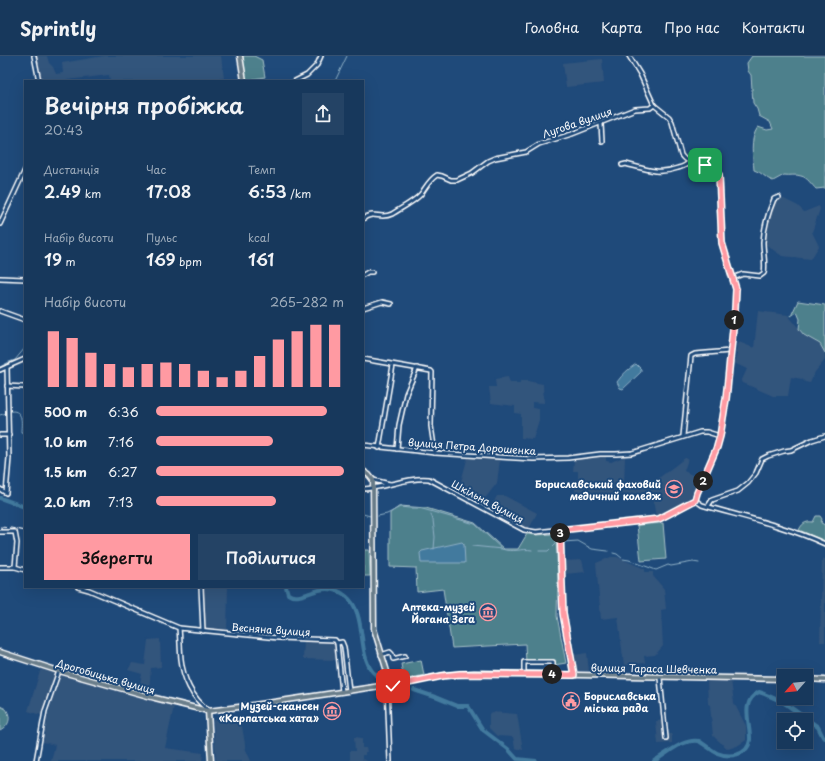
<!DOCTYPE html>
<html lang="uk">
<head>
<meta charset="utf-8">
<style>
  :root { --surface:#17385c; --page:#244365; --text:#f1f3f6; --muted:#9eacbb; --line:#365272; --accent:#ff9aa2 }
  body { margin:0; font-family:"Playpen Sans",sans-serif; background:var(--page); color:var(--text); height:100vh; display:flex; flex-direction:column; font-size:15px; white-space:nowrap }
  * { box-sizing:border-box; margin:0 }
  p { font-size:13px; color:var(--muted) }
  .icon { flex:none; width:22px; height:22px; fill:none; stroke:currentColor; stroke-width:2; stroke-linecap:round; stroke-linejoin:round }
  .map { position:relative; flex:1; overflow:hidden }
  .panel { position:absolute; left:24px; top:24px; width:340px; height:508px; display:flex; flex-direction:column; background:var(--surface); border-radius:0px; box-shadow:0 4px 16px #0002,0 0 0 1px var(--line) }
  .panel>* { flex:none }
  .needle { width:26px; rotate:243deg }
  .buttons { position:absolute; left:777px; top:613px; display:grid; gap:8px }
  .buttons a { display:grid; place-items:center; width:36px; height:36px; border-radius:0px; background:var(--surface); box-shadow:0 4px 16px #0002,0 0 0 1px var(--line); font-size:20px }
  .pin { position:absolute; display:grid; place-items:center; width:34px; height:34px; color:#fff; margin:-17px; border-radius:8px; box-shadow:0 2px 6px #0006 }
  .km { position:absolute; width:20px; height:20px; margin:-10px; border-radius:50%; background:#222; color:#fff; font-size:11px; line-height:20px; text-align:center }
  .round { display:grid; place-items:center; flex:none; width:42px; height:42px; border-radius:0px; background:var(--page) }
  .headline { display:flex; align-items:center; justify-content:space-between; height:68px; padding:0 20px }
  h1 { font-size:22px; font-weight:600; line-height:30px }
  .metrics { display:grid; grid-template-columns:repeat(3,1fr); gap:6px; height:68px; padding:4px 20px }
  .metrics div { display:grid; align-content:center }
  .metrics b { font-size:17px; font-weight:600 }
  .metrics small { font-size:11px; font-weight:400 }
  .metrics p { font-size:11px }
  .chart { height:112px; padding:8px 20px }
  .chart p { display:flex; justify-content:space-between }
  .chart svg { width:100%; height:72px; margin-top:4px; stroke:var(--accent); stroke-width:6 }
  .primary-button { display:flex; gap:8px; margin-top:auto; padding:8px 20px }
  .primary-button a { flex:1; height:46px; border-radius:0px; background:var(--accent); color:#111; font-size:16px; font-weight:600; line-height:46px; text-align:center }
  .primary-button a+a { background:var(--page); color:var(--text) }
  ul { padding:0 20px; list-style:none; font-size:13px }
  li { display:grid; grid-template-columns:64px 48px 1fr; align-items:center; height:30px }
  li i { height:10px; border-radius:5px; background:var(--accent) }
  header { display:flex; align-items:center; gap:24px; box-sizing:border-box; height:56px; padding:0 20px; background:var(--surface); border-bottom:1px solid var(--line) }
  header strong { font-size:19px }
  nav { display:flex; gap:22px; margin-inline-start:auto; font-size:14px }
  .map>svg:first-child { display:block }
  .built { fill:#33547c }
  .green { fill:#4e808c; stroke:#a6c0c6 }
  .water { fill:#437a9e; stroke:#8eafc5 }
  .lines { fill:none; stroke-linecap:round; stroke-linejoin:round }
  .stream { stroke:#8eafc5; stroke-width:1 }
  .river { stroke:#437a9e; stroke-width:4 }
  .minor-casing { stroke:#fff; stroke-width:6 }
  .major-casing { stroke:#fff; stroke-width:7 }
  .minor { stroke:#1f4a7a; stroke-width:3 }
  .major { stroke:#6b7e8b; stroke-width:4 }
  .rail { stroke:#fff; stroke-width:1; stroke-dasharray:6 3; stroke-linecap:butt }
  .route-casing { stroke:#fff; stroke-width:8 }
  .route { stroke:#ff9aa2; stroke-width:5 }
  .labels { text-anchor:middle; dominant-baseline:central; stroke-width:4; stroke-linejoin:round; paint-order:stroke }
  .street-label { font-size:10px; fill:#fff; stroke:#1f4a7a }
  .poi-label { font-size:10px; font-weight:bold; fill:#fff; stroke:#1f4a7a; text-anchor:end }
</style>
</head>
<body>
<header>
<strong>Sprintly</strong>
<nav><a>Головна</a><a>Карта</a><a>Про нас</a><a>Контакти</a></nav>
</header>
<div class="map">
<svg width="825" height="705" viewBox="0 0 825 705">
  <rect width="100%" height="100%" fill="#1f4a7a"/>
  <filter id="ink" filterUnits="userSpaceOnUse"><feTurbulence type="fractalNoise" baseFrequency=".025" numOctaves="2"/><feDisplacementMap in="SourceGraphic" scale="8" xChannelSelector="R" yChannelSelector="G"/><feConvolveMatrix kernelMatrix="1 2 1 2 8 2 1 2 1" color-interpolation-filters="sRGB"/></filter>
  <g filter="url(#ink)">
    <g class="built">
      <path d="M34,0H47L49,7L53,11L56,18L63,17L62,7L104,0H221L224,22L199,25H110L109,19L59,25H40Z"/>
      <path d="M602,3L604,27L566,31L563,7Z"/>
      <path d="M782,142L798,150L804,156L819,150L820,153L812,176L819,190L811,203L782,200L765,188V182L768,175L766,169L774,145Z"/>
      <path d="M758,255L788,259L804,279L820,288L825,297V304L815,316L810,327L805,326L802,323L791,321L788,340H773L741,326L747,313L734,307L738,298L735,296L739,286L754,292Z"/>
      <path d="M508,321L510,327H520V325H527L543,328L544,347L532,346V352L539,353V364L533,383L521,382V358L515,357V350L491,347L489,331H496L495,323Z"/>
      <path d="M604,399L606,400V405L611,406L621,402L625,401L624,430L651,428L685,402L688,403L684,415L700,423L692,439L688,445L666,458L656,461L652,438L607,439V437H602L594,439L593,437L575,436V426H578V415H573L574,404Z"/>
      <path d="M468,400L500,403L497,427L483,445L459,433Z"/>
      <path d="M497,440H505L537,457L529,473L490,453Z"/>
      <path d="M611,501H617L645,513V516H653V520L664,533L666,553L661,554L663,590L655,599L644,600L645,607L624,609L618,561L601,563L596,507Z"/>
      <path d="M822,502L825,503V586H820Z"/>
      <path d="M582,504L585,516L565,518L564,505Z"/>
      <path d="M203,531H228L227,576L204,574Z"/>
      <path d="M160,583L161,611L151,612L149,636L139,633L142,618L128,614L132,607L145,609L148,584Z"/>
      <path d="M304,585L332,586L335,588L336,604L303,603Z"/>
      <path d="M587,597L589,617H576L574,599Z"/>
      <path d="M41,612L56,617L41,659L28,655Z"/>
      <path d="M62,618L174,650L165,692L203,697L202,705H51L55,689L43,686L48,658L60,619Z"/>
      <path d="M707,624H731L734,647L746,670V684L737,690L728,693L713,680L710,649L708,648Z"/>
      <path d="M491,656L517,658L523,694L515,692L513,681L497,680L489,672V658Z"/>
      <path d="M228,663V665L241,664L246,694L251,705H216L213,664Z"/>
      <path d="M666,664L668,678H671L672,680V687L658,688L656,665Z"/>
      <path d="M354,681L362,682V692H366L367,696H365V699H362V703L368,705H350V695H355Z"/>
    </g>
    <g class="green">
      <path d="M242,0H254L262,4L265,21L253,23V25H246Z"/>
      <path d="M752,0H825V132L816,133C812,129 807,121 801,120C796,118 790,120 784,119L773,125C766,123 762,116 754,114C753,100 749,84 758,71L767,74L773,73L770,66L759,60L757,53L753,47L751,19L748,15L747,7Z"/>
      <path d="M798,245L825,249V297L820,288L804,279L799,273L800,263L797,256L791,260Z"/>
      <path d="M400,450L426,452L475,467L504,493H518L527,478L536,479L554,478L556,483L558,519L557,560L566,607L554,609V606H526L525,588L452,592L443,533L417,536L416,512L390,511V457Z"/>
      <path d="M816,460H820L822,463L821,467L825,469V485L799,474C802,468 805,465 813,466Z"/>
      <path d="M663,467L666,503L641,505L637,469Z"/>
      <path d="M364,494H369L370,520H363Z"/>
      <path d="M421,604L424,619L404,624L401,608Z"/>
      <path d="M0,650L6,653C12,662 9,670 0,675Z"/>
    </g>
    <g class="water">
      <path d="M636,308L641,313V316L623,333L620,332L617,326C622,319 628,313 636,308Z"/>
      <path d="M462,486L464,488L465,507H421L420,497L422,495Z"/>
    </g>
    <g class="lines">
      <g class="stream">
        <path d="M335,25L347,0"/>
        <path d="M0,311L9,306L15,304L25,292"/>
        <path d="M0,359C4,358 10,355 13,355C24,356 21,369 21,376L25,377"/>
        <path d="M363,458L370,460"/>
        <path d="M431,458L433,464L435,481L434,493"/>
        <path d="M378,460L387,458L400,451L409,452H419L475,468L502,493"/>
        <path d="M563,486L578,485L592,493L608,495"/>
        <path d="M472,490L502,493C512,497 522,492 532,494"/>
        <path d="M539,495H548L557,486"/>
        <path d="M613,497L617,498L623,503L629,504L656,514L668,509L671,510L693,506L699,507"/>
      </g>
      <g class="river">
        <path d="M0,442L25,451"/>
        <path d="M286,531L288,538C302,548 323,521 346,540C367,557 357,595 372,615C375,619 381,622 384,624"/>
        <path d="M414,634L435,641L457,650H468L483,674L508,693L517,703L536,705"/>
        <path d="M654,705C667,698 683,682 699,685C705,689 711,694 717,697C729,702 748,700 750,684C751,668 739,646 759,636L762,637L783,646L818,671L823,681L825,682"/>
      </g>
      <g class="minor-casing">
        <g id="minor">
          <path d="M34,0L39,25"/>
          <path d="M629,0L640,18L654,49L669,61L672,66L681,99C688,110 701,107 712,111L715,112L719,119L722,187L736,233L735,253L726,343L720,380L717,391L697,437L695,444"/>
          <path d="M295,25L307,19L317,9L321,0"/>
          <path d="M601,68L602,85"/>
          <path d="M622,109L626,108C645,113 659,119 678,112C682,111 686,110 689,106"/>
          <path d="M363,163C373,154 380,164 392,158C401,152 414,146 421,138C426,131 429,124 437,119L442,120L451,124H457L472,117L488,105L495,102L526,96L539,88L572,78L635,53L650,52L654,49"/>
          <path d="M0,168L25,114"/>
          <path d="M363,219L368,216H372"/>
          <path d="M0,222L25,223"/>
          <path d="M733,222L743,218L760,220L764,217C766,207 763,196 763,186C764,171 768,157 774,143L779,141"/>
          <path d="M363,252L382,246L391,248"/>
          <path d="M0,255L25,264"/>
          <path d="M363,303L431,315L432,316L431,370L435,397"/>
          <path d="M0,314L25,303"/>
          <path d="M7,330L25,331"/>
          <path d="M0,379H9"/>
          <path d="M683,380L691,300L695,298L730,295"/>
          <path d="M363,389L435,397L533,403L568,402L600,398H616L632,397L700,376H707L720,380"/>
          <path d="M379,392L393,309"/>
          <path d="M397,393L399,369L406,338L417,312"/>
          <path d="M373,424L390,428"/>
          <path d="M0,433L6,437L9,402L7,311"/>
          <path d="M363,433C385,432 406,421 429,423L524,474L536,476L659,463L695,444"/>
          <path d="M695,444L702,449C743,461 786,470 825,488"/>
          <path d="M708,450L712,444L738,435L748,427L756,417L762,403L768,400L784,395L791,394L812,384L825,380"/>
          <path d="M560,474L563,557L574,619"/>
          <path d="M0,476H15L17,487L15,511"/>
          <path d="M0,511H15L25,514"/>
          <path d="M78,531L89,534L179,572C180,582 180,593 181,603C183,622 192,642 208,654"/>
          <path d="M201,531L203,575"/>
          <path d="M179,572L278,582L335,584L337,587L342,586L344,591L349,635"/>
          <path d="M337,587L342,636"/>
          <path d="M381,599L390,596L392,598L393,603L405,600"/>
          <path d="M524,618V606H553V618"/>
          <path d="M660,622L666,682"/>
          <path d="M387,630L390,705"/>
          <path d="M36,705L45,655L59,615"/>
        </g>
      </g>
      <g class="major-casing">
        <g id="major">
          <path d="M240,0L244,25"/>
          <path d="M363,415L369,419L373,424L374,573L389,622L393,626L399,627"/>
          <path d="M0,596L59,615L155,642L208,655L254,649L387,629"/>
          <path d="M806,623L825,624"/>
          <path d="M387,626V630L390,631L393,630L446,619L474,617L784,623"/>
          <path d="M208,655L211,705"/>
        </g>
      </g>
      <use href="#minor" class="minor"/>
      <use href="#major" class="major"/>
      <path class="rail" d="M0,471L11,472L25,475"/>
    </g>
  </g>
  <g class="lines" filter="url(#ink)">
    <g class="route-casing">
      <path id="route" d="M393,630L442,620L460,618L574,619L563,557L560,474L659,463L695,444L697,437L717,391L720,380L726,343L735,253L736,233L722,187L719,119L715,112L705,109"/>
    </g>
    <use href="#route" class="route"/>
  </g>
  <defs>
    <g id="university-ring" transform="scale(0.9)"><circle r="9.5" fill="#1f4a7a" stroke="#ff9aa2" stroke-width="1.5"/><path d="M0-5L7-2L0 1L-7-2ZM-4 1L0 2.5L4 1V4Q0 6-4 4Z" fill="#ff9aa2"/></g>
    <g id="museum-ring" transform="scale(0.9)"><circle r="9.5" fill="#1f4a7a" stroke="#ff9aa2" stroke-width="1.5"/><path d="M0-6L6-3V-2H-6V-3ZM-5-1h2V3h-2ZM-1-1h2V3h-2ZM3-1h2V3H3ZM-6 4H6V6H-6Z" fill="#ff9aa2"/></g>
    <g id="civic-ring" transform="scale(0.9)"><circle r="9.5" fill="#1f4a7a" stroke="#ff9aa2" stroke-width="1.5"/><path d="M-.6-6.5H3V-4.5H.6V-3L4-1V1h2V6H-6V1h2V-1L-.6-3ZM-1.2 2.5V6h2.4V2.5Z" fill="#ff9aa2"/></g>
  </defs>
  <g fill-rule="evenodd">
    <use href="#university-ring" x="674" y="433"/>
    <use href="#museum-ring" x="488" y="556"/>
    <use href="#civic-ring" x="571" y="645"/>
    <use href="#museum-ring" x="332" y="655"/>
  </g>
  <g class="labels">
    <g class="street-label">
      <text transform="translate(577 66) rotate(-19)">Лугова вулиця</text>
      <text transform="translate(472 390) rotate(4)">вулиця Петра Дорошенка</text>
      <text transform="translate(488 445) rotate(28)">Шкільна вулиця</text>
      <text transform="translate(271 573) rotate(4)">Весняна вулиця</text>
      <text transform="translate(654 612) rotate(1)">вулиця Тараса Шевченка</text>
      <text transform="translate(106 620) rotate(16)">Дрогобицька вулиця</text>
    </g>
    <g class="poi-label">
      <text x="661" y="427">Бориславський фаховий<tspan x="661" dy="12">медичний коледж</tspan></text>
      <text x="475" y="550">Аптека-музей<tspan x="475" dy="12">Йогана Зега</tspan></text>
      <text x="584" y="639" text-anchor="start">Бориславська<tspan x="584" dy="12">міська рада</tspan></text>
      <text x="319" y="649">Музей-скансен<tspan x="319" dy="12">«Карпатська хата»</tspan></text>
    </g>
  </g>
</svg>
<div class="buttons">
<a><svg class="needle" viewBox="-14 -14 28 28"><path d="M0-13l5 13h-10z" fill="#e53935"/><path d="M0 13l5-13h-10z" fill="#9eacbb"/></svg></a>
<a><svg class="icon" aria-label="locate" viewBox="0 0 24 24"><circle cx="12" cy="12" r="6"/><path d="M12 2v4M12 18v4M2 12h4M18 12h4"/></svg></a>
</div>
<div class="pin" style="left:705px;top:109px;background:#1e9e55"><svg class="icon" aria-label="arrive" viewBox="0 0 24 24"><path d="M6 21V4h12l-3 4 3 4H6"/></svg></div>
<div class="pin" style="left:393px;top:630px;background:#d93025"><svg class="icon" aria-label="check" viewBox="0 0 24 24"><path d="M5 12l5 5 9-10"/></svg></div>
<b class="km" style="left:734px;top:264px">1</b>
<b class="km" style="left:703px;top:425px">2</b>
<b class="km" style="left:560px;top:477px">3</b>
<b class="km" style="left:552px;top:618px">4</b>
<section class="panel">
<div class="headline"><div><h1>Вечірня пробіжка</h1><p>20:43</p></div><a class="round"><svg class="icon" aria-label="share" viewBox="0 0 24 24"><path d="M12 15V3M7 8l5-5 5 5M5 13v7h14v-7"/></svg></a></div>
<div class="metrics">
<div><p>Дистанція</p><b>2.49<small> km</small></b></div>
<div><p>Час</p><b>17:08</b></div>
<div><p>Темп</p><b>6:53<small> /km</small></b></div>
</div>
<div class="metrics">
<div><p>Набір висоти</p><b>19<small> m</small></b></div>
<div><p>Пульс</p><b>169<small> bpm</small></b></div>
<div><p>kcal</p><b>161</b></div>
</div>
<div class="chart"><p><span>Набір висоти</span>265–282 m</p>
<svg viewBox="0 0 160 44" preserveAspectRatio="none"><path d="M5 44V10M15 44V14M25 44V23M35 44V30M45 44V32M55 44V30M65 44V29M75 44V30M85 44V34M95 44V38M105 44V34M115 44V25M125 44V15M135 44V10M145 44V6M155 44V6"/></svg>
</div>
<ul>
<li><b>500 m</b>6:36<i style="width:91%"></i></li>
<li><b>1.0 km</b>7:16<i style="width:62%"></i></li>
<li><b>1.5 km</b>6:27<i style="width:100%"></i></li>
<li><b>2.0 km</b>7:13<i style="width:64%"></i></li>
</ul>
<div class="primary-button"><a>Зберегти</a><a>Поділитися</a></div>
</section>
</div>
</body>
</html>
